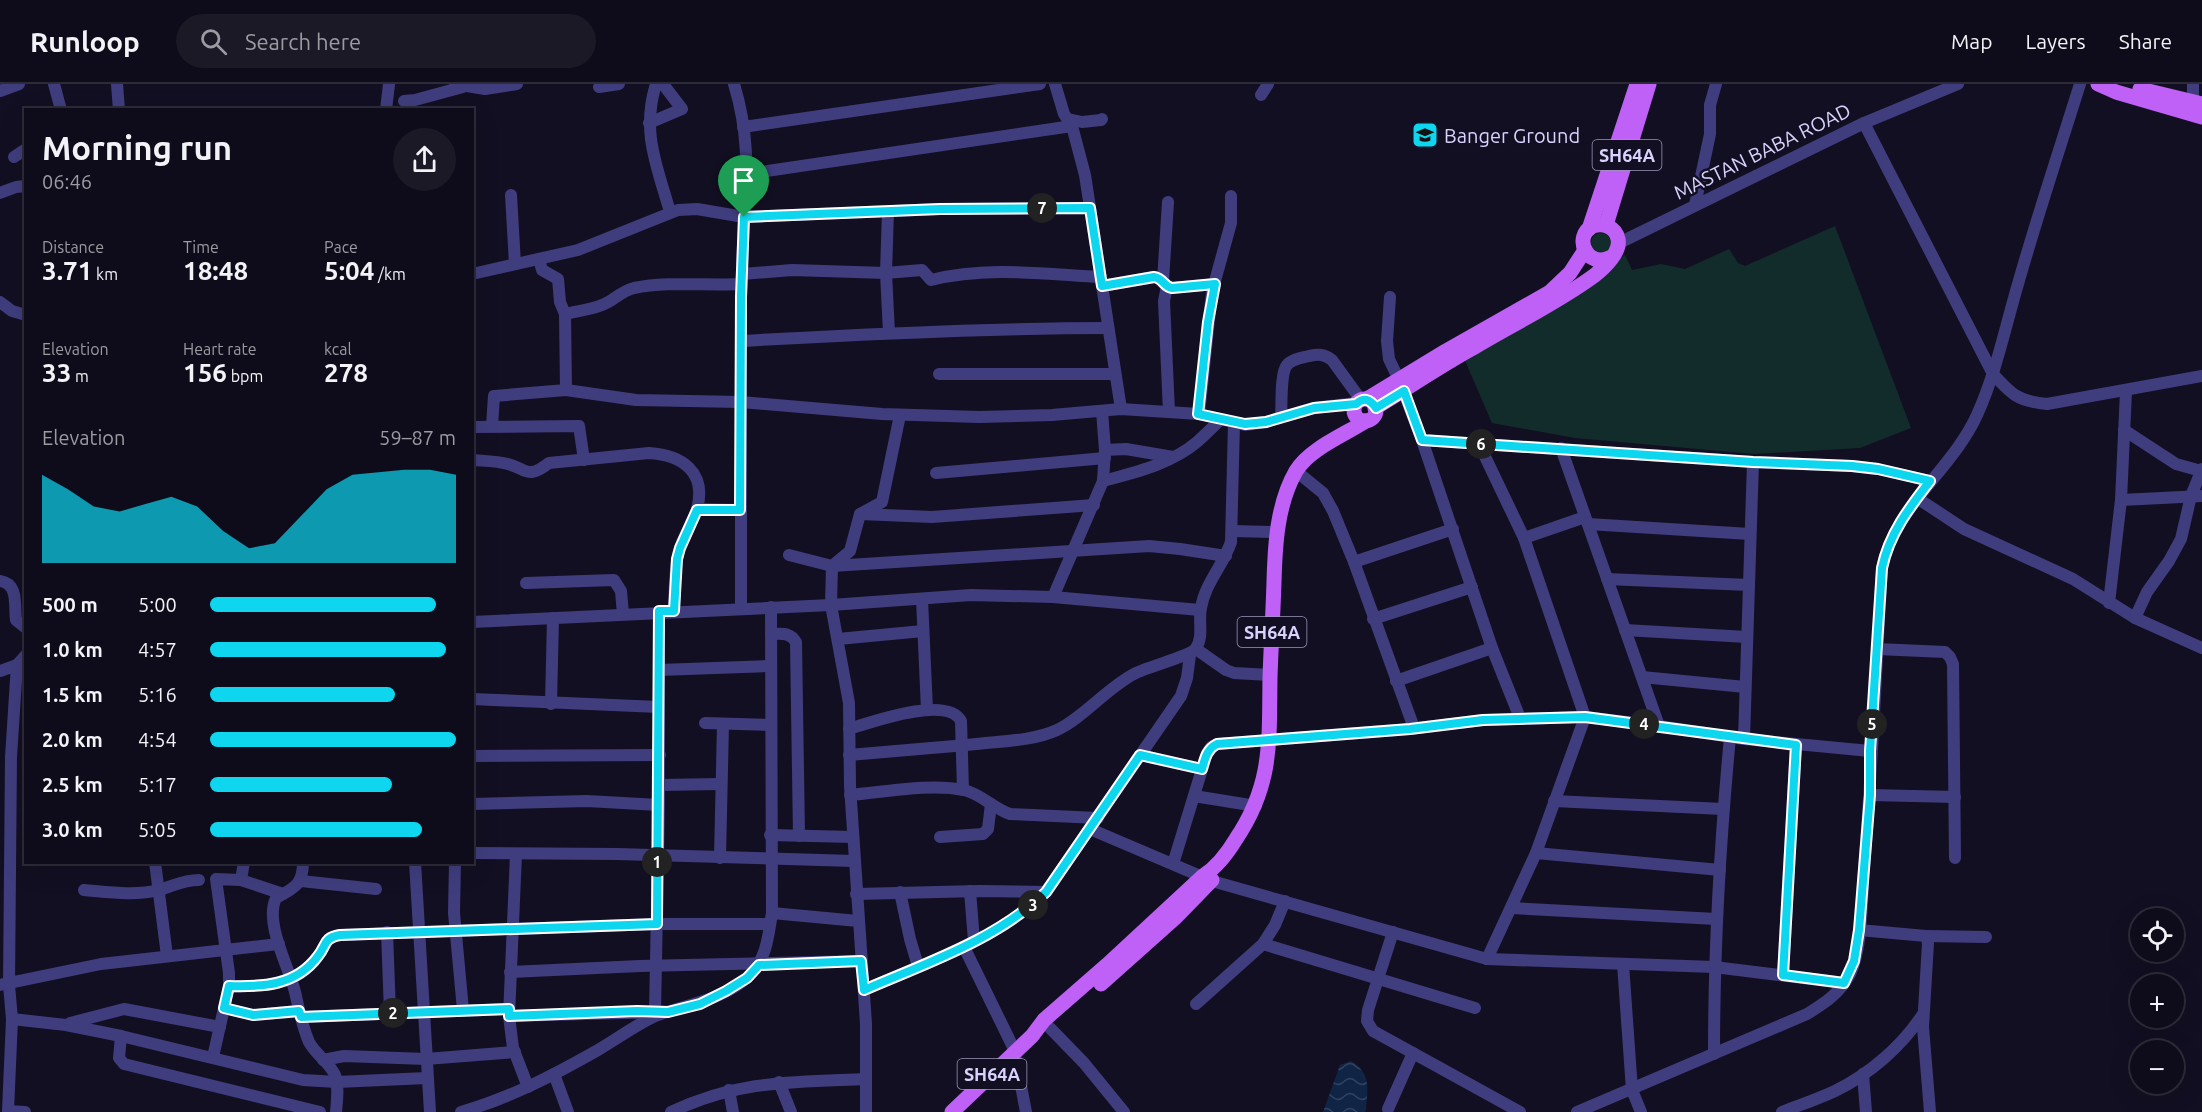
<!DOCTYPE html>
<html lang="en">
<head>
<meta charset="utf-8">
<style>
  :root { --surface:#0e0b1a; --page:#1c1927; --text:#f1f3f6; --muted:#9b9ba2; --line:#2e2b39; --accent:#0dd6ee }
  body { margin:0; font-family:Ubuntu,sans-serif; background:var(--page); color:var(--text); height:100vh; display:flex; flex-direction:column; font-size:22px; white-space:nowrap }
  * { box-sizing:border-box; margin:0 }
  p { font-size:20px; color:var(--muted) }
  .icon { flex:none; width:33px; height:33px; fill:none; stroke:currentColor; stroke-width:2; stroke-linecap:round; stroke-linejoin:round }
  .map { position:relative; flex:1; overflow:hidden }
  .drawer { position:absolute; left:24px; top:24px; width:450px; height:756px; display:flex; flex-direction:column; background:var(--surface); border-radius:0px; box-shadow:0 6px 24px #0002,0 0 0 2px var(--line) }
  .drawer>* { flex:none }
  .tools { position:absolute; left:2130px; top:824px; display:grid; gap:12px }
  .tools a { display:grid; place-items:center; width:54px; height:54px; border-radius:50%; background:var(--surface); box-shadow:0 6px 24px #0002,0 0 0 2px var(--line); font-size:30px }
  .pin { position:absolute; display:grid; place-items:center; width:51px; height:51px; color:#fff; margin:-62px -26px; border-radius:50% 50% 50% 0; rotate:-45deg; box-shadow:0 0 6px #0007 }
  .pin .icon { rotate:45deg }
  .km { position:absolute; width:30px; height:30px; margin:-15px; border-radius:50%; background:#222; color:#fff; font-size:16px; line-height:30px; text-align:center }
  .round { display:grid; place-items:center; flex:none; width:63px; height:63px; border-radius:32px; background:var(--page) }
  .head { display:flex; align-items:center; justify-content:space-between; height:102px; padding:0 18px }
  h1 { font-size:33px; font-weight:600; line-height:45px }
  .metrics { display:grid; grid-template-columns:repeat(3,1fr); gap:9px; height:102px; padding:6px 18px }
  .metrics div { display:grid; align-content:center }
  .metrics b { font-size:26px; font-weight:600 }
  .metrics small { font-size:16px; font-weight:400 }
  .metrics p { font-size:16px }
  .chart { height:168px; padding:12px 18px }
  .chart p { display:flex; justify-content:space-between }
  .chart svg { width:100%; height:108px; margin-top:6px; fill:var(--accent); opacity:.7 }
  ul { padding:0 18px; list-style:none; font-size:20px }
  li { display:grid; grid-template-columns:96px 72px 1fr; align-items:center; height:45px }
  li i { height:15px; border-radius:8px; background:var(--accent) }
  header { display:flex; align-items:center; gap:36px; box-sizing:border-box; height:84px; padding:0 30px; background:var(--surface); border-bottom:2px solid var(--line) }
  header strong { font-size:28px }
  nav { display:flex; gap:33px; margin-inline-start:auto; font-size:21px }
  .search { width:420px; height:54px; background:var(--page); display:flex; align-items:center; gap:15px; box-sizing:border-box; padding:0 21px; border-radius:33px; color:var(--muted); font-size:22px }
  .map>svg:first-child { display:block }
  .green { fill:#122c2b }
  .water { fill:url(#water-waves) }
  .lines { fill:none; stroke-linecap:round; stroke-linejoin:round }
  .minor { stroke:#403d7e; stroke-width:12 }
  .major { stroke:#bf60f6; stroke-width:15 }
  .route-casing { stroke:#fff; stroke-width:12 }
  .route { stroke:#0dd6ee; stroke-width:8 }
  .labels { text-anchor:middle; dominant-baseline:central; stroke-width:5; stroke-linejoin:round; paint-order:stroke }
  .shield { fill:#120f22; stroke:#9d98bb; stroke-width:1.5 }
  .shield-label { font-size:18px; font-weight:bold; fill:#d8d2fd }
  .poi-label { font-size:20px; fill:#d8d2fd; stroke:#120f22; text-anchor:start }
  .street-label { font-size:20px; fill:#d8d2fd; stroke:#120f22 }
</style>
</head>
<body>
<header>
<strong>Runloop</strong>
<div class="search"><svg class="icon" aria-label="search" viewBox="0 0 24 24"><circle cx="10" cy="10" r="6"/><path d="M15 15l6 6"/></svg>Search here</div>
<nav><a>Map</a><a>Layers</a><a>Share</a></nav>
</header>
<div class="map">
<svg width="2202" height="1028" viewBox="0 0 2202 1028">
  <defs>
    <pattern id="water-waves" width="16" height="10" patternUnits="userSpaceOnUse" patternTransform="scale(1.5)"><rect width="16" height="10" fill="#102445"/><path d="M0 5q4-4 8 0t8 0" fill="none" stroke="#324361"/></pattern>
  </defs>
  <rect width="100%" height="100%" fill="#120f22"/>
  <g class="green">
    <path d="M1835,142L1911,344L1860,364L1754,370L1575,354L1492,339L1463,272L1625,171L1632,186L1661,180L1685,185L1729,165L1738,179L1745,182Z"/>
    <circle cx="1601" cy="159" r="10"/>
  </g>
  <path class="water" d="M1351,977C1371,989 1368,1004 1366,1026L1365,1028H1323L1340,981Z"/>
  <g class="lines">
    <g class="minor">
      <path d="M54,0L61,26"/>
      <path d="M117,0L119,26"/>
      <path d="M455,0L485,5L517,0"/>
      <path d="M656,0C641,48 657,82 670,128"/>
      <path d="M734,0C748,46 748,85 744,133L940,125L1090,124"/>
      <path d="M1055,0L1064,30L1072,42L1085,91L1121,325"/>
      <path d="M599,3L619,0"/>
      <path d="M0,7L19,0"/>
      <path d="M1261,11L1268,0"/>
      <path d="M404,17L415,16L463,3"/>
      <path d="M2193,18V0"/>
      <path d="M386,26L389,0"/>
      <path d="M1068,35L1082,38L1101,36L1102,35"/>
      <path d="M649,39L682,25L663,0"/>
      <path d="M1864,39L1993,290C2012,311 2018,317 2047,320L2202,292"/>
      <path d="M743,43L1040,0"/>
      <path d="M14,73L26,65"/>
      <path d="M747,90L1072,42"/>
      <path d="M0,109L16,103L26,102"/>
      <path d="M511,111L515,180"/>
      <path d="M1695,121L1710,50V21L1716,0"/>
      <path d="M888,127L886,189L889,249"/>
      <path d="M1619,159L1864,39L1958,0"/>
      <path d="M539,175L542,186L558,195L560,218L565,230L566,306"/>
      <path d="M472,190L578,166L678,126L697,125L744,133L741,213V525"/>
      <path d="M742,190L792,186L886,189L922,186L931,196C987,182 1043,190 1101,193"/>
      <path d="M1163,197L1168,118"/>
      <path d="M1102,202L1154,193C1163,194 1164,203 1172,204L1215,200"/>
      <path d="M1167,202L1164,217L1169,328"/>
      <path d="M1390,213L1387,257L1389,275L1399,296L1422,356L1492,564"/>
      <path d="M0,218L12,227L26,231"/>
      <path d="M565,230C577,227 590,226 602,221C614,217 619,208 634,204C669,197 706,202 741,200"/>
      <path d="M741,257C864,250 986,244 1108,244"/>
      <path d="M939,290H1115"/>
      <path d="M1199,330L1212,208L1231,139V112"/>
      <path d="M1281,333C1282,322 1280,289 1287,281C1292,275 1302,274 1309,272C1319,270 1324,270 1332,276L1361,316"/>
      <path d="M492,342L494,312L566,306L636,316L741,318L882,330L979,333L1052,331L1121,325L1199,330L1245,341L1266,338L1314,324L1356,319"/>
      <path d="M472,343L579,342L584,376"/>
      <path d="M2124,346L2176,380L2201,387"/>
      <path d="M1422,356L1753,378L1853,382L1878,385L1930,397"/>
      <path d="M1479,360L1524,454L1585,633L1536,769L1487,875"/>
      <path d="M1561,364L1659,642"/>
      <path d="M1105,366L1126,365L1173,373"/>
      <path d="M472,376C484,377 497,377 508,380C527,385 527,396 549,379L649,369C682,371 707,388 697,425C693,439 683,452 679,467C674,486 675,508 674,527"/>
      <path d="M1296,387L1323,409L1333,427L1354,478L1414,644"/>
      <path d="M936,389L1105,374"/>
      <path d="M1103,397C1136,388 1171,380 1197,358C1205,351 1213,343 1221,335"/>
      <path d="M1917,414L1964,445L2073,495L2135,534L2202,564"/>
      <path d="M2121,416L2202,412"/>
      <path d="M697,425L740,426"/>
      <path d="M860,430L932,433L1094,421"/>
      <path d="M1588,440L1750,450"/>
      <path d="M1232,447L1277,448"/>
      <path d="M1524,454L1585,433"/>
      <path d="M789,471L832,482L1149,462L1180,465L1226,472"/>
      <path d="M1354,478L1453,445"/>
      <path d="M1607,495L1749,501"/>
      <path d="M0,497C19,500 14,521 16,536L26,544"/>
      <path d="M526,499L614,496L621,507L623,530"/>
      <path d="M1053,513L1103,397L1105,366L1102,327"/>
      <path d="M922,515L927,626"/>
      <path d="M2109,519L2121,416L2126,307"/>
      <path d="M2135,534L2147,508L2169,477L2181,455L2191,412L2202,385"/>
      <path d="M1373,535L1472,503"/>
      <path d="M472,538L831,521L971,511L1053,513L1200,526"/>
      <path d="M1625,546L1747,553"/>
      <path d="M771,550C782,550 790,548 796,558L799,752"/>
      <path d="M838,555L923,547"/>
      <path d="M1196,565L1226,586L1234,589L1270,591"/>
      <path d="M1877,565L1945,568L1950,573L1953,580L1955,774"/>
      <path d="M17,581L11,673L9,901L12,935L8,1027L25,1028"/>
      <path d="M659,586L771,582"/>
      <path d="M0,587L17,581L26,571"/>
      <path d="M1642,593L1745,603"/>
      <path d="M1396,597L1492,564L1520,634"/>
      <path d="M472,615L659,623"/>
      <path d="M551,620L553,534"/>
      <path d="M705,639L770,641"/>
      <path d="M849,645C872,638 947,611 961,637L963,706"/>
      <path d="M1744,655L1753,378"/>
      <path d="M849,671C892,667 934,664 976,660C1002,657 1033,657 1057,646C1083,634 1107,604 1134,590C1146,583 1192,572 1196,564C1204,552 1198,537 1201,524C1205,499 1223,482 1231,458L1234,339"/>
      <path d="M1140,671L1202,685"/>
      <path d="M472,672L660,671"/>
      <path d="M659,701L721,700"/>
      <path d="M850,711C885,708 930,699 964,706C981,710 993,724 1010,730L1098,734"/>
      <path d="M1870,711L1955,713"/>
      <path d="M1194,712L1256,722"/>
      <path d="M1554,717L1723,725"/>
      <path d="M472,720L587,717L659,721"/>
      <path d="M1090,745L1212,797L1487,875L1714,883L1844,899"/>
      <path d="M770,751L853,753"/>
      <path d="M940,753L983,750L988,745L991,720"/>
      <path d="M472,769L617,770L854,777"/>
      <path d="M1536,769L1720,786"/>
      <path d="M516,770L509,932L513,964L528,1003"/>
      <path d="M720,774L723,640"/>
      <path d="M155,778L167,872"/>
      <path d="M303,778C303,801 294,804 276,814C264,839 289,883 295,908C299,925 302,942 309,958C316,971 329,978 335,991C339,1001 337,1017 336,1028"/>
      <path d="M415,778L430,1028"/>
      <path d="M455,778L454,829L463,926"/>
      <path d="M1173,780L1207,669L1211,663L1217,660L1410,645L1483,636L1585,633L1659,642L1744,655L1870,667"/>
      <path d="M241,796L283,810"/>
      <path d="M301,797L376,805"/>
      <path d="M84,806C108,808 135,812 159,806C174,802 182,796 199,796"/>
      <path d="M970,807L974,857"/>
      <path d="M900,808L910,855L918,882"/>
      <path d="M856,810L979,807L1046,808"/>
      <path d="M1511,824L1716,835"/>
      <path d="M772,829L858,837"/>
      <path d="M1859,846L1926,852L1928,859L1923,943L1930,1028"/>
      <path d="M387,848L390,929"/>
      <path d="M1393,848L1368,926L1367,937L1373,947L1520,1028"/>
      <path d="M1926,852L1986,853"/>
      <path d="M1263,860L1475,924"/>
      <path d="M964,863L1014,965L1026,1028"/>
      <path d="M1623,880L1632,1006L1641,1028"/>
      <path d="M510,888L640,882L861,877"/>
      <path d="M1783,891L1796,661"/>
      <path d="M0,901L101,880L279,860"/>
      <path d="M229,902C262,903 297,902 318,872C327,861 323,854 340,851L657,840H770"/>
      <path d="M864,906C926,879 997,856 1046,808L1181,612L1187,594L1190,571"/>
      <path d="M1196,920L1263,860L1275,841L1285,817"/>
      <path d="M224,924L253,931L299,927"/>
      <path d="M655,928L659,721V527"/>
      <path d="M509,932L661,928"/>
      <path d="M301,933L509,925"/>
      <path d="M12,935L66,941L121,952L303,996L337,998L427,994"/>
      <path d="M70,939L124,925L220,943"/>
      <path d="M1050,944L1084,979L1124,1028"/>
      <path d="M121,952L119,974L124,980L320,1028"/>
      <path d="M1714,970C1714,864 1720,759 1730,653"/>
      <path d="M213,973L229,902V889L216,795L241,796L244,778"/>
      <path d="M323,976L344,972L426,975L515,968"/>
      <path d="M554,990L568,1028"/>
      <path d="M1863,990L1866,1028"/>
      <path d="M779,998L791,1028"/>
      <path d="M729,1006L733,1028"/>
      <path d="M1388,1025L1413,969"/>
      <path d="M461,1028C510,1014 554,991 598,966C617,955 634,942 653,933C685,920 723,917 749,892C767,874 768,853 772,829L771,523"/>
      <path d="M671,1028C738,996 793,998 865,995"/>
      <path d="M866,1028V940L850,702L849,619L831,521L832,482L850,467L860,430L882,418L900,331"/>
      <path d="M1577,1028L1807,930C1825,919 1840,909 1850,890C1863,862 1861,817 1864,786C1872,685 1876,584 1882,484C1895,422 1952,386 1977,331C1996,289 2005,244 2018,200C2037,133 2059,67 2080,0"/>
      <path d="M1782,1028C1800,1021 1818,1015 1835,1007C1870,990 1902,962 1923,930"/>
    </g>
    <g class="major">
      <path d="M2098,0L2116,8L2202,33"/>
      <path d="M2140,5L2202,20"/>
      <path d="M1606,141L1649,0"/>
      <path d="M1589,145L1637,0"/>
      <path d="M1367,315L1446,267L1550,208L1570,189L1585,166"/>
      <circle cx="1365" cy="326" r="11"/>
      <path d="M1375,324C1408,304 1440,282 1473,264C1511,241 1559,218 1595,191C1604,184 1621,168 1618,155C1616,144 1604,138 1593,142C1572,152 1587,186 1611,173"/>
      <path d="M1101,900L1175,834L1212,796"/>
      <path d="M952,1028L1032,952L1044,936L1107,881L1203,792C1217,783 1227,770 1236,755C1273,700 1269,657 1270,594C1271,562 1273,530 1274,498C1275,461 1277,420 1296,387C1309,365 1344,351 1366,337"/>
    </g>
  </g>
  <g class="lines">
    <g class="route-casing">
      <path id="route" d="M1090,124L1102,202L1154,193C1163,194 1164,203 1172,204L1215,200L1208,238L1198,330L1245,340L1266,338L1314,324L1356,320C1364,313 1370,315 1376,324L1404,307L1422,356L1753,378L1852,382L1878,385L1930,397C1909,424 1889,450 1882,484L1870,667V711L1859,846L1854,877L1844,899L1783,891L1796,661L1585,633L1483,636L1410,645L1217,660C1207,665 1205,674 1202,685L1140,671L1046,808C996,856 926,879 864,906L861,877L759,881L747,894L726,907L700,920L668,928L637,927L509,932V925L301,933L299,927L253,931L224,924L229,902C262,903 296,902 318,872C327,861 323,854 340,851L657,840L659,527H674L677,475L680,464L697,426H740L741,213L744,133L940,125Z"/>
    </g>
    <use href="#route" class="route"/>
  </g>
  <defs>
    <g id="school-square" transform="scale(1.35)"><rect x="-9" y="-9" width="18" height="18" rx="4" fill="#0dd6ee" stroke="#120f22"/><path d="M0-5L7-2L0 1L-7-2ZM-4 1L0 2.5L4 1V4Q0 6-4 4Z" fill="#111"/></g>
  </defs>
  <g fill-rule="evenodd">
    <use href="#school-square" x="1425" y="51"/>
  </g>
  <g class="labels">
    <g class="shield">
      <rect x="1592.5" y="56" width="69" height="30" rx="4.5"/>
      <rect x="1237.5" y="533" width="69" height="30" rx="4.5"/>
      <rect x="957.5" y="975" width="69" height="30" rx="4.5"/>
    </g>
    <g class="shield-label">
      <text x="1627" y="71">SH64A</text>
      <text x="1272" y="548">SH64A</text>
      <text x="992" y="990">SH64A</text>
    </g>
    <g class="poi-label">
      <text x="1444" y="51">Banger Ground</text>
    </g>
    <g class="street-label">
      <text transform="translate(1762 67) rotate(-26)">MASTAN BABA ROAD</text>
    </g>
  </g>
</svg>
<div class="tools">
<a><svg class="icon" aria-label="locate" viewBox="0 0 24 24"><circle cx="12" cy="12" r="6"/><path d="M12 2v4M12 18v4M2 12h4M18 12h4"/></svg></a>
<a>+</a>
<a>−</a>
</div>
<div class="pin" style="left:744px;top:133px;background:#1e9e55"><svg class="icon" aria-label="arrive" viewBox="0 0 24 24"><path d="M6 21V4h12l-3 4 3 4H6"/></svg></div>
<b class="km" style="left:657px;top:778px">1</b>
<b class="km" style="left:393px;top:929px">2</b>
<b class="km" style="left:1033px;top:821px">3</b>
<b class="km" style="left:1644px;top:640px">4</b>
<b class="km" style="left:1872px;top:640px">5</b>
<b class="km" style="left:1481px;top:360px">6</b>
<b class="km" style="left:1042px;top:124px">7</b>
<section class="drawer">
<div class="head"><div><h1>Morning run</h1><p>06:46</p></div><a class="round"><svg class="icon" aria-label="share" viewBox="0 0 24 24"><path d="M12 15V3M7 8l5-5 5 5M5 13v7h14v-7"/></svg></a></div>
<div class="metrics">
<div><p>Distance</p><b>3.71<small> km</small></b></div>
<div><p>Time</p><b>18:48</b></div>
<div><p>Pace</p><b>5:04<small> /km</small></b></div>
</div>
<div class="metrics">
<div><p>Elevation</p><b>33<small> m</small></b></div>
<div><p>Heart rate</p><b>156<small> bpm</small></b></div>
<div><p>kcal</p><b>278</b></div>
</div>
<div class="chart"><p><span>Elevation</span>59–87 m</p>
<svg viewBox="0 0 160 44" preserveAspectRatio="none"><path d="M0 44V8L10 14L20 21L30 23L40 20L50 17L60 21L70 31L80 38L90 36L100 25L110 14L120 8L130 7L140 6L150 6L160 8V44z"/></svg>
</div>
<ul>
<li><b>500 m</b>5:00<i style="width:92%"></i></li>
<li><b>1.0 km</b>4:57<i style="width:96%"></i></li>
<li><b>1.5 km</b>5:16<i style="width:75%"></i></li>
<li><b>2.0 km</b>4:54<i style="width:100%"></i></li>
<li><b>2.5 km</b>5:17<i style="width:74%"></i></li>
<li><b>3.0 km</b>5:05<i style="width:86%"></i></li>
</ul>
</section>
</div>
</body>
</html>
